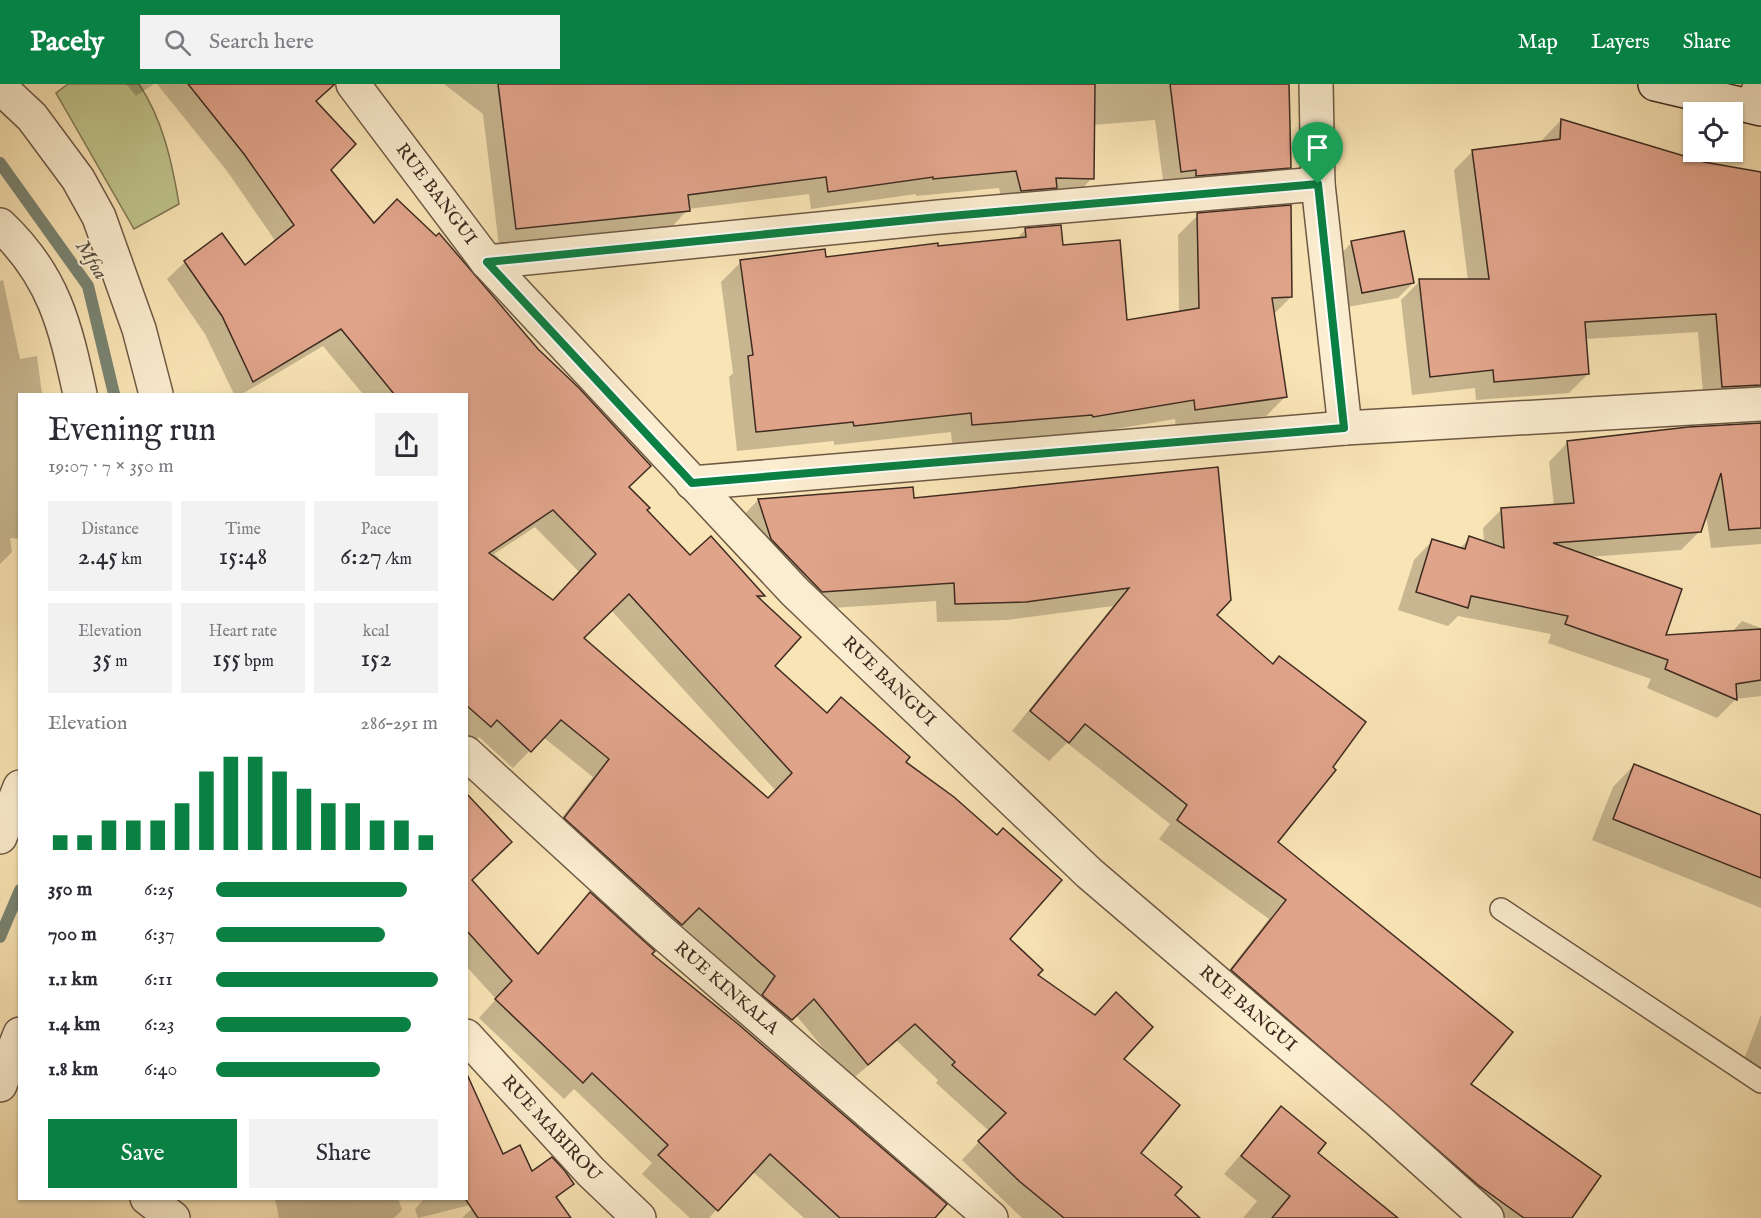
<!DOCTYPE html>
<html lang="en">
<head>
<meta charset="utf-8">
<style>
  :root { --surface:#fff; --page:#f2f2f3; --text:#2b2b33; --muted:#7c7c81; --accent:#0b8043 }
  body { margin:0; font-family:"IM FELL English",serif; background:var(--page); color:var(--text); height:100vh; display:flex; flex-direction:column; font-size:22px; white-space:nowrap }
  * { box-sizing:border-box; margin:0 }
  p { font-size:20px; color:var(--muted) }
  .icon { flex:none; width:33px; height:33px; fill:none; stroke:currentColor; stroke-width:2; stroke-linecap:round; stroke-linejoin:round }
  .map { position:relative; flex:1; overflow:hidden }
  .sheet { position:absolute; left:18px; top:309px; width:450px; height:807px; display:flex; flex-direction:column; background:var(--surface); border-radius:0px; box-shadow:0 2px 4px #0004 }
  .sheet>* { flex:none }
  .controls { position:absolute; left:1683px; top:18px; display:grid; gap:12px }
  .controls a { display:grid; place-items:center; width:60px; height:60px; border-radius:0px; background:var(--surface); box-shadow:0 2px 4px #0004; font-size:30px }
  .pin { position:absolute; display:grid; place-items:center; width:51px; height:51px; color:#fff; margin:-62px -26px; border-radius:50% 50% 50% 0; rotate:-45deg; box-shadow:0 0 6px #0007 }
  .pin .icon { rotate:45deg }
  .round { display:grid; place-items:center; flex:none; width:63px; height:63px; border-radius:0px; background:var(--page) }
  .summary { display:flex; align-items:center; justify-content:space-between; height:102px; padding:0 30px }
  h1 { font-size:33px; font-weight:600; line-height:45px }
  .metrics { display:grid; grid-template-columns:repeat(3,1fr); gap:9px; height:102px; padding:6px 30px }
  .metrics div { display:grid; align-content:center; border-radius:0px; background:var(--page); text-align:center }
  .metrics b { font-size:26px; font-weight:600 }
  .metrics small { font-size:16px; font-weight:400 }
  .metrics p { font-size:16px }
  .chart { height:168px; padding:12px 30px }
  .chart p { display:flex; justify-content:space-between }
  .chart svg { width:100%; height:108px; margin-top:6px; stroke:var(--accent); stroke-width:6 }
  .button { display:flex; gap:12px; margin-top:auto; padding:12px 30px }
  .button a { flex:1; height:69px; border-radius:0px; background:var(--accent); color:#fff; font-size:24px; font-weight:600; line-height:69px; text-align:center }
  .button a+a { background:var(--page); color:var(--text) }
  ul { padding:0 30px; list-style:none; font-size:20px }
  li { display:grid; grid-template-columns:96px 72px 1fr; align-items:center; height:45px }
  li i { height:15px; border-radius:8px; background:var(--accent) }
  header { display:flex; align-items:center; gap:36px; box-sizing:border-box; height:84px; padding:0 30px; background:var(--accent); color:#fff }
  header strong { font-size:28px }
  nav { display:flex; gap:33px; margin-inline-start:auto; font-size:21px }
  .search { width:420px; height:54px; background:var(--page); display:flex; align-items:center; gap:15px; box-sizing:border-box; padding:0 21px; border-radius:0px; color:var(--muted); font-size:22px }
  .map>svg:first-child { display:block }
  .green { fill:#c0c48c; stroke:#807856; stroke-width:1.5 }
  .shadow { fill:#0003; fill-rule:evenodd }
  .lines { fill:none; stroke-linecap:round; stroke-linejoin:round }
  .stream { stroke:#798472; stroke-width:12 }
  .building { fill:#e0a48b; stroke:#3f2b20; stroke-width:1.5; fill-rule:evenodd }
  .lane-casing { stroke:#6e5945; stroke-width:24 }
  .street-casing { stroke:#6e5945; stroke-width:36 }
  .secondary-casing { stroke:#3f2b20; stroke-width:36 }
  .lane { stroke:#fbedcf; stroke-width:21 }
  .street { stroke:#fbedcf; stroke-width:33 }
  .secondary { stroke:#fbedcf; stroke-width:33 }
  .route-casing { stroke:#fff; stroke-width:12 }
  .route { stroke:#0b8043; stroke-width:8 }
  .labels { text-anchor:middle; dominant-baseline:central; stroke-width:4.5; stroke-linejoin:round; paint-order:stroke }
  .street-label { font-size:18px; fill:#3f2b20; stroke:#fbedcf }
  .water-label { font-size:20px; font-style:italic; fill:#575042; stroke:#fbedcf }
</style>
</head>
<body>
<header>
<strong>Pacely</strong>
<div class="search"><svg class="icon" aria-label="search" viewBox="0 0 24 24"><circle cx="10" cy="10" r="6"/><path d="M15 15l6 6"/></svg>Search here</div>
<nav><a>Map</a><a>Layers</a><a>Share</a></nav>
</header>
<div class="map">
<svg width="1761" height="1134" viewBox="0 0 1761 1134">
  <rect width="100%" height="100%" fill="#f9e4b5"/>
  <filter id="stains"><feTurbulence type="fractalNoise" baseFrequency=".00333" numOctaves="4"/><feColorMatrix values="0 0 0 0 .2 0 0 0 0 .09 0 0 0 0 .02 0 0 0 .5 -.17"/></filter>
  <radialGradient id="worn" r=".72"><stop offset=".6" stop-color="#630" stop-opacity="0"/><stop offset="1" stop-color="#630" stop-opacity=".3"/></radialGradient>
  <path class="green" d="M68,0H139C163,36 172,78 179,120L134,145L56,9Z"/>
  <g class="shadow">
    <path d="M126,0H154L136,12Z"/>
    <path d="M157,0H333L316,19L329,86L374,141L627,403L690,473L763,512L759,516L773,582L826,630L904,678L1007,855L1036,892L1122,975L1139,1069L1173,1111L1198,1134H1022L962,1076L989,1047L936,999L938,996L897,957L850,997L796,931L774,953L746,929L758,910L681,841L664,857L548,752L593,693L543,653L513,684L479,653L473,659L466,654V310H363L323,262L242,310H234L205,250L167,195L185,178L222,151L244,184L276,158L227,87ZM535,443L580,489L553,517L497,476L499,474L494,470ZM611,526L776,707L767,716L582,554Z"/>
    <path d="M444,0H1286L1289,83L1272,100L1164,104L1155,36L1093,41L1092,94L1075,112L1004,124L999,104L916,112V110L811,125L809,110L688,125L671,144L499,162L483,30Z"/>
    <path d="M1561,36L1692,76L1761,89V336L1704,322L1698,248L1585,255L1588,290L1569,309L1476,316L1475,304L1412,311L1401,216L1420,197H1468L1454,86L1473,67L1542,59L1543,55Z"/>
    <path d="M1198,131L1291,213L1273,231L1286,312L1266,332L1176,345L1175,335L1073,352V350L952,360L951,348L834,361V357L737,367L729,293L733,289L721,198L741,178L825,175L1016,155L1025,146L1062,162L1125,237L1179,228L1178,151Z"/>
    <path d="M1352,158L1413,199L1398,214L1347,223L1338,173Z"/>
    <path d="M3,196L20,275L37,272L42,310H20V455L10,454L12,468L0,480V197Z"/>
    <path d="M1761,340V460L1711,464L1706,430L1700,447L1681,466L1588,473L1664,552L1731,549L1742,537L1761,544V612L1736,615L1717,634L1647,604L1651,595L1548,559L1551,550L1458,532L1448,542L1398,526L1414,476L1432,457L1459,465L1470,454L1484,459L1483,444L1501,426L1554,422L1549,378L1567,359Z"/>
    <path d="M758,416H913L1215,531L1276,759L1469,1000L1570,1134H1481L1214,905L1269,835L1159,755L1170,740L1067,659L1049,677L1012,647L1113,522L1007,536L937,538L936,517L803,526L740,435Z"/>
    <path d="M1634,681L1761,732V824L1592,756L1613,703Z"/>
    <path d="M466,710L471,796L537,871L590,810L650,870L933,1134H804L752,1087L709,1134H690L642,1090L652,1079L574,1005L564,1015L479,934L496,915L466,882Z"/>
    <path d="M1761,931V1000L1738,991Z"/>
    <path d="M1281,1024L1316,1069L1396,1134H1243L1257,1117L1224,1090Z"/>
    <path d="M502,1072L532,1089L572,1100L556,1115L570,1134H462L478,1119L418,1134L415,1125L425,1114H466Z"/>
    <path d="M275,1114H398L402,1126L394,1134H279Z"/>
  </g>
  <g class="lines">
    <g class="stream">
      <path d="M0,79L88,202L114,310"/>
      <path d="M0,853L20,806"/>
    </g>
  </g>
  <g class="building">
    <path d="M188,0H335L316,17L356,60L331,86L374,139L397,115L436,152L439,149L538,265L579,304L651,382L629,403L650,424L647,426L690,471L711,452L765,512H757L801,553L775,582L827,629L841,613L910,673L906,678L954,713L997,751L1003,744L1062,796L1010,855L1043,886L1038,891L1095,931L1116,908L1153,943L1124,975L1180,1021L1141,1069L1182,1103L1175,1111L1200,1134H1064L1019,1097L978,1057L1006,1029L952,981L955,978L915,940L868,981L814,915L792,936L762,911L775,892L699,824L682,841L564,734L609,675L561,636L531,668L497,636L491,643L466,621V310H394L341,245L253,298L222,232L184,177L222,149L245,181L294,141L244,70ZM553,426L596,470L553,516L489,469ZM629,510L792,689L768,714L584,554Z"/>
    <path d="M498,0H1095L1094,95L1056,94L1057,104L1021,107L1016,87L933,95V93L828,108L826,93L688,111L690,127L516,145Z"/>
    <path d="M1170,0H1289L1291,84L1196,92V86L1181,88Z"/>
    <path d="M1561,35L1704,78L1761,88V301L1722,303L1716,230L1585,238L1589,290L1494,298L1493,286L1430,293L1419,195H1489L1472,66L1560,55Z"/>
    <path d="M1291,121L1292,213L1272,214L1287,313L1195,326L1194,316L1093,333L1092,331L972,341L971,329L854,342L853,338L756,348L748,272L753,271L740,176L825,165L826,173L938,159V162L1026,153L1025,144L1061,141L1063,161L1120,156L1127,236L1199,224L1197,129Z"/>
    <path d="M1404,147L1414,199L1362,209L1351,157Z"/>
    <path d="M1761,339V444L1729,446L1721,389L1701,448L1553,459L1682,505L1666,551L1761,545V596L1736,600L1737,616L1665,585L1668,576L1565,540L1568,532L1471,512L1468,524L1416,508L1432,455L1465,465L1469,452L1504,464L1501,424L1574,419L1567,357L1688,343Z"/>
    <path d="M1218,383L1231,516L1217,531L1273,580L1279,572L1366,638L1333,683L1336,686L1278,758L1513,948L1471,1000L1601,1092L1572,1134H1524L1478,1101L1231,886L1286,816L1177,736L1187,721L1085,640L1069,659L1030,627L1129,504L1026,518L955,520L954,499L822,508L771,455L758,415L913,403L914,414Z"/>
    <path d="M1634,680L1761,731V794L1613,735Z"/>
    <path d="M466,709L512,758L472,796L538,870L590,808L655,867L652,870L738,940L947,1120L935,1134H840L770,1070L718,1127L658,1071L668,1061L592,989L583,999L495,915L512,897L466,846Z"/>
    <path d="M466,988L503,1070L520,1061L532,1087L552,1073L565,1087L574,1100L556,1113L571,1134H478L466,1116Z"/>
    <path d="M1281,1022L1326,1059L1318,1069L1398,1134H1272L1290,1112L1241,1072Z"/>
  </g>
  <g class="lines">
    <g class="lane-casing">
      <g id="lane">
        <path d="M1745,21L1755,0"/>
        <path d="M1501,825L1761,998"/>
      </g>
    </g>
    <g class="street-casing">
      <g id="street">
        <path id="s1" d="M353,0L487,178L794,507L1089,789L1379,1037L1487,1134"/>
        <path d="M1316,0L1318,100L1345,344"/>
        <path d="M0,3L32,33L78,95L99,133L139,245L156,310"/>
        <path d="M0,141C54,192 65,241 80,310"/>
        <path d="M487,178L939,133L1318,100"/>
        <path d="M692,399L1345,344L1761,320"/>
        <path id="s2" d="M466,669L658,845L991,1134"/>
        <path d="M0,753L20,703"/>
        <path id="s3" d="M466,952L591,1088L639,1134"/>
        <path d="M0,1001L20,950"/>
        <path d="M147,1114L173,1134"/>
      </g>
    </g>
    <g class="secondary-casing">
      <path id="secondary" d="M1655,0L1761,25"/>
    </g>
    <use href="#lane" class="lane"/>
    <use href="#street" class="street"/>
    <use href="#secondary" class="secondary"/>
  </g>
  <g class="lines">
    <g class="route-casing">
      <path id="route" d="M1318,100L1344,344L692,399L487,178L939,133Z"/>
    </g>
    <use href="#route" class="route"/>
  </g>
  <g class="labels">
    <g class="street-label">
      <text stroke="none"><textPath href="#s1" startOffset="138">RUE BANGUI</textPath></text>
      <text stroke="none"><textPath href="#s1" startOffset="804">RUE BANGUI</textPath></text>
      <text stroke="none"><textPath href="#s2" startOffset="351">RUE KINKALA</textPath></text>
      <text stroke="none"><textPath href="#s1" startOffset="1290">RUE BANGUI</textPath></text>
      <text stroke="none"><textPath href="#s3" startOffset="126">RUE MABIROU</textPath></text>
    </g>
    <g class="water-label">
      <text transform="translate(91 176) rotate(58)">Mfoa</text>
    </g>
  </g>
  <rect width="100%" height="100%" filter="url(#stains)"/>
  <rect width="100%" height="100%" fill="url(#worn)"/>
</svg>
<div class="controls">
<a><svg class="icon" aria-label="locate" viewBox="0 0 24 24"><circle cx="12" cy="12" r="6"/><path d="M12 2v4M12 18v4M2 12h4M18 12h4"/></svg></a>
</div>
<div class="pin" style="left:1318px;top:100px;background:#1e9e55"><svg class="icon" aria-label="arrive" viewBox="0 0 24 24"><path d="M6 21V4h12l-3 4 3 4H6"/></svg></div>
<section class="sheet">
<div class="summary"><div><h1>Evening run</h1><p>19:07 · 7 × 350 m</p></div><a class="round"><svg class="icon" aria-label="share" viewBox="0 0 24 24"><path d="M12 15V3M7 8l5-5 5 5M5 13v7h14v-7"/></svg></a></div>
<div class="metrics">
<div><p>Distance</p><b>2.45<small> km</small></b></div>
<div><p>Time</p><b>15:48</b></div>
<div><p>Pace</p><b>6:27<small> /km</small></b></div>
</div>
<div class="metrics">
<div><p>Elevation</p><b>35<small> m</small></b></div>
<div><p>Heart rate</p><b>155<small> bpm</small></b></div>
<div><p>kcal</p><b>152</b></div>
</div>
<div class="chart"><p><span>Elevation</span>286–291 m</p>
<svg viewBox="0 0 160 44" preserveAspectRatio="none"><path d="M5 44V38M15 44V38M25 44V32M35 44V32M45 44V32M55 44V25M65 44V12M75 44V6M85 44V6M95 44V12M105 44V19M115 44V25M125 44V25M135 44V32M145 44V32M155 44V38"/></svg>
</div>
<ul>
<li><b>350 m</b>6:25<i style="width:86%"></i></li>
<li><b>700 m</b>6:37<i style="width:76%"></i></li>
<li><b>1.1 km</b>6:11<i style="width:100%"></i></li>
<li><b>1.4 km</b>6:23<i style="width:88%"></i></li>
<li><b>1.8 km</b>6:40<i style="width:74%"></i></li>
</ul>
<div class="button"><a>Save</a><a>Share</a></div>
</section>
</div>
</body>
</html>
